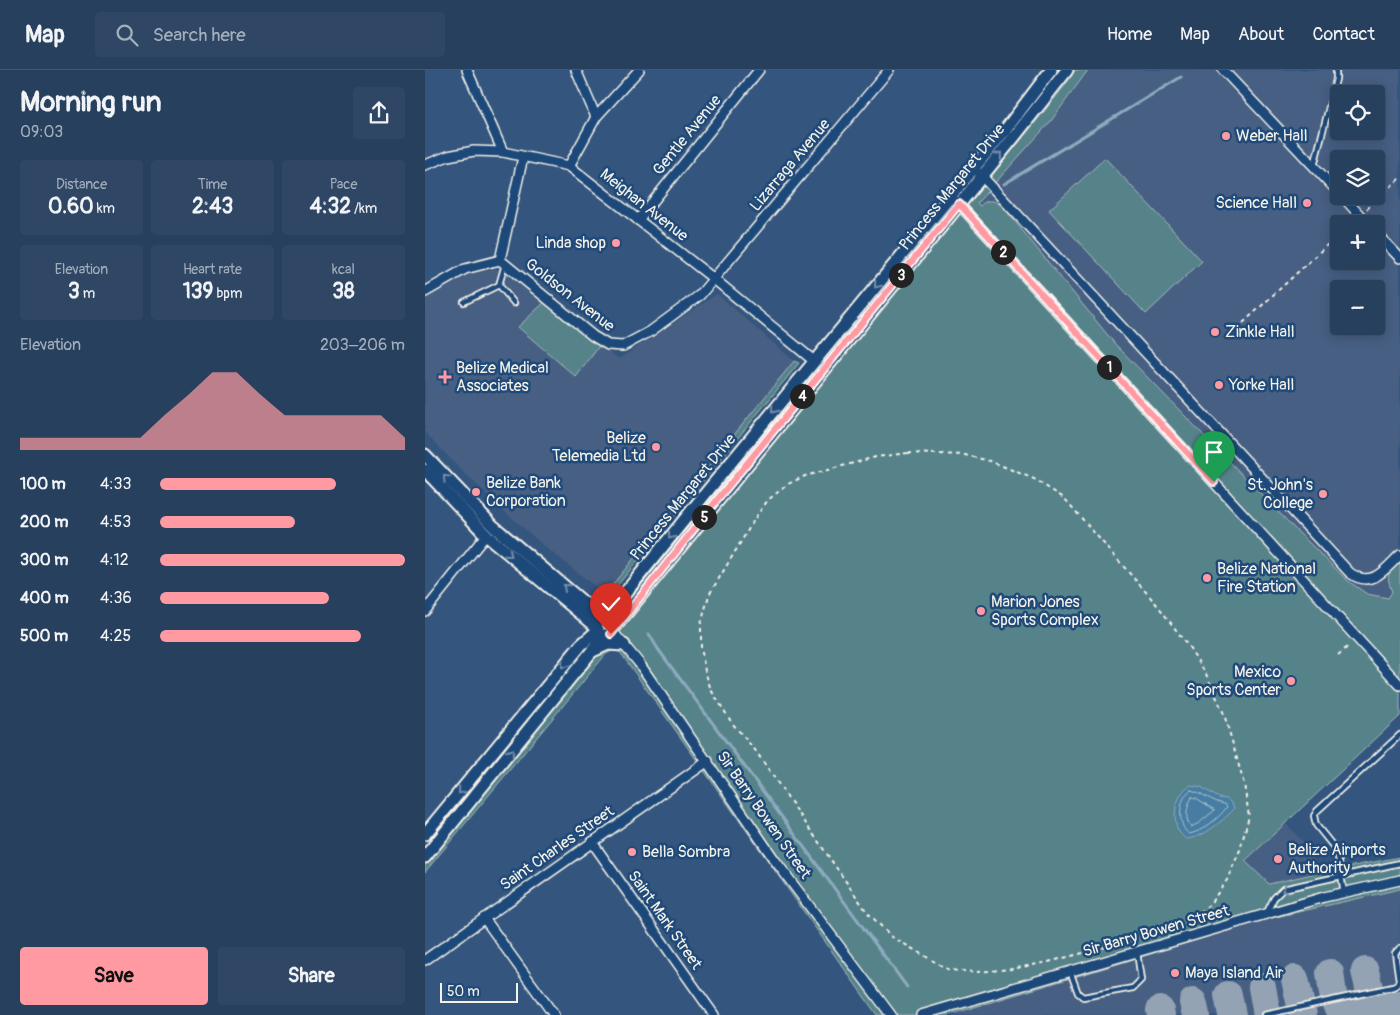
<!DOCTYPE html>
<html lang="en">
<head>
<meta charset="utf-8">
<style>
  :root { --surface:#27405e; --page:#2f4764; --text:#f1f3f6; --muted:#a4afbc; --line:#435973; --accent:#ff9aa2 }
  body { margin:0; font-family:Pangolin,sans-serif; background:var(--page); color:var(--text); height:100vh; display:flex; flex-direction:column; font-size:19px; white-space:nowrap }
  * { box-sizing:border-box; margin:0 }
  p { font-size:16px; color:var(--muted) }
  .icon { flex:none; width:28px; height:28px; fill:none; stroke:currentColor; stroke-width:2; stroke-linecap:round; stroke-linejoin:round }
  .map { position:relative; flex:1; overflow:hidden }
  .drawer { display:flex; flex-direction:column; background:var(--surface); width:425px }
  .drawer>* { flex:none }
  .fabs { position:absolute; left:905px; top:15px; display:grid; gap:10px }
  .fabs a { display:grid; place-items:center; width:55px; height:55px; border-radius:5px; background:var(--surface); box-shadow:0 2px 12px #0003,0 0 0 1px var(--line); font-size:25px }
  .scale { position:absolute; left:15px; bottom:12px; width:78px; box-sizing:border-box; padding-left:5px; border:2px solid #f4f1e8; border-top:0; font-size:14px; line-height:18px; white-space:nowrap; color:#f4f1e8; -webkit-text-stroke:4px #1f4a7a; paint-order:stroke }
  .pin { position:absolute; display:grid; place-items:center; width:42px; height:42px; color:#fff; margin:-51px -21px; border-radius:50% 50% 50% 0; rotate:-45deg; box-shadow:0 0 5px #0007 }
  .pin .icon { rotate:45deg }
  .km { position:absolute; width:25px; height:25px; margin:-12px; border-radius:50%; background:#222; color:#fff; font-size:14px; line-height:25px; text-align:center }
  .round { display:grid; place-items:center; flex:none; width:52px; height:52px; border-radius:5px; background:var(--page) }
  .overview { display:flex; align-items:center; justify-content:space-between; height:85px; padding:0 20px }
  h1 { font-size:28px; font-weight:700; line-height:38px }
  .figures { display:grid; grid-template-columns:repeat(3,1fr); gap:8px; height:85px; padding:5px 20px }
  .figures div { display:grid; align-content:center; border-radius:5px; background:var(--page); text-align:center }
  .figures b { font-size:21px; font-weight:700 }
  .figures small { font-size:14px; font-weight:400 }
  .figures p { font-size:14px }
  .chart { height:140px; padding:10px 20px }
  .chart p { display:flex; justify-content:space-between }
  .chart svg { width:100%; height:90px; margin-top:5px; fill:var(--accent); opacity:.7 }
  .primary-button { display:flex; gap:10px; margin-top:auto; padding:10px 20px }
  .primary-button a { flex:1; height:58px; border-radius:5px; background:var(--accent); color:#111; font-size:20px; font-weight:700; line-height:58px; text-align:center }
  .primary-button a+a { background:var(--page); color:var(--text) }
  ul { padding:0 20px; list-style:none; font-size:16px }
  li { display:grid; grid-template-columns:80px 60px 1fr; align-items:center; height:38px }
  li i { height:12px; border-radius:6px; background:var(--accent) }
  header { display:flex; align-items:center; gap:30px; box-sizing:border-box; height:70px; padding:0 25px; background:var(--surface); border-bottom:1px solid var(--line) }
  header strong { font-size:24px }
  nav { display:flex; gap:28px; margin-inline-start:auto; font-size:18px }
  .search { width:350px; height:45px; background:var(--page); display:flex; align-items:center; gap:12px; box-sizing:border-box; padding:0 18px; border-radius:5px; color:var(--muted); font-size:19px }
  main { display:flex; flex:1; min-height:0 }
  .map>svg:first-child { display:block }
  .built { fill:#475f83; fill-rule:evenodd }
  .green { fill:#56828a; stroke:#a5bab9 }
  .water { fill:#467da2; stroke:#8cabbe }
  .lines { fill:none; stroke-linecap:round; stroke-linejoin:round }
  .shore { stroke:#aec3cc; stroke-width:1 }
  .stream { stroke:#8cabbe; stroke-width:3 }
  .taxiway { stroke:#94a3b3; stroke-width:28 }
  .lane-casing { stroke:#f4f1e8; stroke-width:8 }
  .street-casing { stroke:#f4f1e8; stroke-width:12 }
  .secondary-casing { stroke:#f4f1e8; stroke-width:15 }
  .path { stroke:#f4f1e8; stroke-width:2; stroke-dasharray:4 4; stroke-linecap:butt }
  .lane { stroke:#1f4a7a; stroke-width:4.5 }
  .street { stroke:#1f4a7a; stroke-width:9 }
  .secondary { stroke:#1f4a7a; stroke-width:11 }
  .oneway { stroke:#748da6 }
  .route-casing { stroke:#fff; stroke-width:10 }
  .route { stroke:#ff9aa2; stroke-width:6 }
  .poi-dot { fill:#ff9aa2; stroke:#1f4a7a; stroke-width:2 }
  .labels { text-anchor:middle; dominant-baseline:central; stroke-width:5; stroke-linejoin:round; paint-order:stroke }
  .street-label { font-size:16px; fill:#f4f1e8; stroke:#1f4a7a }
  .poi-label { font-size:16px; fill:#f4f1e8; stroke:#1f4a7a; text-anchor:start }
</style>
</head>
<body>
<header>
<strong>Map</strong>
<div class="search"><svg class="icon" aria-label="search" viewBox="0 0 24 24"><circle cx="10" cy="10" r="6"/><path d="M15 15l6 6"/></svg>Search here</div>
<nav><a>Home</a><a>Map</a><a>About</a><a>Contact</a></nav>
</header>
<main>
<section class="drawer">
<div class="overview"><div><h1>Morning run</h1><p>09:03</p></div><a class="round"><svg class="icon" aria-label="share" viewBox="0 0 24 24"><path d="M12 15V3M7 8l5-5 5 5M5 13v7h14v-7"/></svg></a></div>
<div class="figures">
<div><p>Distance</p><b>0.60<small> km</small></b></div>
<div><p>Time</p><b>2:43</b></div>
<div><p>Pace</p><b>4:32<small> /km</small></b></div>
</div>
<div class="figures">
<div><p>Elevation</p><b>3<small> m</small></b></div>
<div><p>Heart rate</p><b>139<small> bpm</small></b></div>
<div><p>kcal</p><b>38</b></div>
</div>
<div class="chart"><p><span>Elevation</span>203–206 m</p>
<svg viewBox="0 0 160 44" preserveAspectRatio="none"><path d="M0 44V38L10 38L20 38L30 38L40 38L50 38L60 27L70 17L80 6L90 6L100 17L110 27L120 27L130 27L140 27L150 27L160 38V44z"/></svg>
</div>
<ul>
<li><b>100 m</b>4:33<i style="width:72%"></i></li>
<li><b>200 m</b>4:53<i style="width:55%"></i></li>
<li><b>300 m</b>4:12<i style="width:100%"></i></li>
<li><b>400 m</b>4:36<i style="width:69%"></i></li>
<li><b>500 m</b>4:25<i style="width:82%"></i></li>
</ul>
<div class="primary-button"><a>Save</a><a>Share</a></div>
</section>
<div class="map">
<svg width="975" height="945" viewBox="0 0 975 945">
  <rect width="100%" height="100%" fill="#34557e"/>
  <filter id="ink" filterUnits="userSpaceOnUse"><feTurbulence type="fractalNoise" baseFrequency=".02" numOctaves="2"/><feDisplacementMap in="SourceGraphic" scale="10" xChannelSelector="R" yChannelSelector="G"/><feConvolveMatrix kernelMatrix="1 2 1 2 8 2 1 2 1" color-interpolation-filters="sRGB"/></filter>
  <g filter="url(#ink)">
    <g class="built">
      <path d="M663,0H975V592L552,133L626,51ZM914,24H951V61H914ZM914,89H951V126H914ZM914,154H951V191H914ZM914,219H951V256H914Z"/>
      <path d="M68,199H84L124,228L151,307L175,275L194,289L292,224L369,291L180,524L120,477L79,441L31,395L0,362V224L26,210L45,203Z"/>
      <path d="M860,753L887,781L892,803L844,814L820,791Z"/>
      <path d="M975,819V945H523L842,849Z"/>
    </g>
    <g class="green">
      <path d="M650,0H663L626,51L552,133L555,136C562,128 570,130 578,137L690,274L870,459L923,511L942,524L963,528L967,522C961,504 962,503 975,489V646L820,791L844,814L892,803L975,787V819L842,849L523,945H452L195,582L187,581L181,584L0,802V796C211,535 428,278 639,17Z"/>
      <path d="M680,88L777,191L721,244L624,140Z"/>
      <path d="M124,228L175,275L151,307L93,257Z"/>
      <path d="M369,291L374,293L183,527L180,524Z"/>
    </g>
    <path class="water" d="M766,715L776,717L794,728L802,729L808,735L809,739C796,752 780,767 761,769C756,765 752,760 751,753C748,740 754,720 766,715Z"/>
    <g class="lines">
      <g class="shore">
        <path d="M766,720C778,723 787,732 800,734L802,737C794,748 777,762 764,764C752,756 753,727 766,720Z"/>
        <path d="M767,727L771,728L790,740L774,753L766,757C759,750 762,736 767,727Z"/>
      </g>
      <g class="stream">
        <path d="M579,114L756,7"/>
        <path d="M224,564L233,579L482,917"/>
      </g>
      <g class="taxiway">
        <path d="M940,901L947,930L956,938"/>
        <path d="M905,903C908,918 906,938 922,945"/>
        <path d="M870,909L878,945"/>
        <path d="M837,917L842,945"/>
        <path d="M803,925L807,945"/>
        <path d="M768,932L771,945"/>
        <path d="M735,940L736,945"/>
        <path d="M920,945L975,934"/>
      </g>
      <g class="lane-casing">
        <g id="lane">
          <path d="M889,96L911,9V0"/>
          <path d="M80,194L74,215L89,233"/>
          <path d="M39,232L74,215"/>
          <path d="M919,823L912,781L891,755L889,746L892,741L975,665"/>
          <path d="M842,842L849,828L858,819L975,793"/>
          <path d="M645,901L653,923L658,927L708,918L716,910L712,882"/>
          <path d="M839,945L968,917L972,915L974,910L970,883L975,878"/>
        </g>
      </g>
      <g class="street-casing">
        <g id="street">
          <path d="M42,0L78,82"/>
          <path d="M151,0L171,47"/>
          <path d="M798,0L914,123"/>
          <path d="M0,95L23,86L49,81L78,82L144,96L289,209L389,291"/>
          <path d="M144,96L171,47L214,0"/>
          <path d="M554,103L925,503C947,519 960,499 975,485"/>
          <path d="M917,126L943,154"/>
          <path d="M531,131L975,615"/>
          <path d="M213,150L334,0"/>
          <path d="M951,163L975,188"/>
          <path d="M75,190L98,87"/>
          <path d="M0,222L40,199L75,190L168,266L183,275L198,276L226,261L275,225L464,0"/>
          <path d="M0,541L61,465"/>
          <path d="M188,562L214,593L349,789L466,945"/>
          <path d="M167,772L289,945"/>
          <path d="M59,848L129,945"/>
          <path d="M0,890L283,691"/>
          <path d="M496,945L899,827L975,810"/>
        </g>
      </g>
      <g class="secondary-casing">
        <g id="secondary">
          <path d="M0,385L68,456L178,549"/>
          <path d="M0,400L61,465L172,557"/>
          <path d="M180,548L285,418L581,59L626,0"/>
          <path d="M190,557L589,67L642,0"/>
          <path d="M170,580L183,574L199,575"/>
          <path d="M0,764L156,575L173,560"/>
          <path d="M0,787L180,565"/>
        </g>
      </g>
      <g class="path">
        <path d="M942,139L975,108"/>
        <path d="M818,253L914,164"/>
        <path d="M483,383L540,385L565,391L609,409L639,428L733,536L764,577L781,604L799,644L809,678L819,714L824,746L815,780L802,810L785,834L773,844L756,853L693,874L623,892L587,899L552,902L524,900L467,867L442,842L330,680L307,653L286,620L280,601L276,577V554L284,525L332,445L343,430L363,414L380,406L451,387Z"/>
        <path d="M913,585L925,575"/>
      </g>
      <use href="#lane" class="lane"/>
      <use href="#street" class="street"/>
      <use href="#secondary" class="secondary"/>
    </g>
    <defs><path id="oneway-chevron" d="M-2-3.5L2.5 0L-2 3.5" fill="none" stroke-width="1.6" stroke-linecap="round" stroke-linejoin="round" transform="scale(1.25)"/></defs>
    <g class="oneway">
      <use href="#oneway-chevron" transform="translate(574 85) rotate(-51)"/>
      <use href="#oneway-chevron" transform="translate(452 215) rotate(129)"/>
      <use href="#oneway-chevron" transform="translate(349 340) rotate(129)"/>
      <use href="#oneway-chevron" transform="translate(21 408) rotate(-133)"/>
      <use href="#oneway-chevron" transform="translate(246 466) rotate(128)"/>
      <use href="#oneway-chevron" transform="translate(84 484) rotate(39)"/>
      <use href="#oneway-chevron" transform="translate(141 517) rotate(-140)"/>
      <use href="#oneway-chevron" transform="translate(139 595) rotate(130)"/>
      <use href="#oneway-chevron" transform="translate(86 682) rotate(-51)"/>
      <use href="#oneway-chevron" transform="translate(36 721) rotate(130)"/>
      <use href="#oneway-chevron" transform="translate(860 820) rotate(154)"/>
    </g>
  </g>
  <g class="lines" filter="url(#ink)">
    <g class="route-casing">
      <path id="route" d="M186,564L295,426L534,134L789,412"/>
    </g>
    <use href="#route" class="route"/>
  </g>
  <g class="poi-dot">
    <circle cx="801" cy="66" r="5"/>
    <circle cx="882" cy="133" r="5"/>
    <circle cx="191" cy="173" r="5"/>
    <circle cx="790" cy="262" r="5"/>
    <path d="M17.5 299.5h5v5h5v5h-5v5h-5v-5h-5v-5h5z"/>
    <circle cx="794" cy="315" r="5"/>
    <circle cx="231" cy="377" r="5"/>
    <circle cx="51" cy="422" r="5"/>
    <circle cx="898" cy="424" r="5"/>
    <circle cx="782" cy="508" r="5"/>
    <circle cx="556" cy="541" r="5"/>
    <circle cx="866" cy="611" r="5"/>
    <circle cx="207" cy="782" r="5"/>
    <circle cx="853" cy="789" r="5"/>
    <circle cx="750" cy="903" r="5"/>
  </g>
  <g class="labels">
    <g class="street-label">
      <text transform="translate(262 65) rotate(-51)">Gentle Avenue</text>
      <text transform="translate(365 95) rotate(-50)">Lizarraga Avenue</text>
      <text transform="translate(527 117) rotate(-51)">Princess Margaret Drive</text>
      <text transform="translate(219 135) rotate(38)">Meighan Avenue</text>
      <text transform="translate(145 225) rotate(38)">Goldson Avenue</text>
      <text transform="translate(258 427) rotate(-51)">Princess Margaret Drive</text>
      <text transform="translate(339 745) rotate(55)">Sir Barry Bowen Street</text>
      <text transform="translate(132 778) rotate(-35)">Saint Charles Street</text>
      <text transform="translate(240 850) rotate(55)">Saint Mark Street</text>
      <text transform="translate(731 861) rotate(-16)">Sir Barry Bowen Street</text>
    </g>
    <g class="poi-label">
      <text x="811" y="66">Weber Hall</text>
      <text x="872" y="133" text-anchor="end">Science Hall</text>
      <text x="181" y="173" text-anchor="end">Linda shop</text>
      <text x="800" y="262">Zinkle Hall</text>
      <text x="31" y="298">Belize Medical<tspan x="31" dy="18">Associates</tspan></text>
      <text x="804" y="315">Yorke Hall</text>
      <text x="221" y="368" text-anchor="end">Belize<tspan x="221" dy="18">Telemedia Ltd</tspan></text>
      <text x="61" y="413">Belize Bank<tspan x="61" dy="18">Corporation</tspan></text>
      <text x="888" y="415" text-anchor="end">St. John's<tspan x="888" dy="18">College</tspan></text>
      <text x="792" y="499">Belize National<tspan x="792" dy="18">Fire Station</tspan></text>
      <text x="566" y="532">Marion Jones<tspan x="566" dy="18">Sports Complex</tspan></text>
      <text x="856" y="602" text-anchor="end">Mexico<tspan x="856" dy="18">Sports Center</tspan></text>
      <text x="863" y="780">Belize Airports<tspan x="863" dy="18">Authority</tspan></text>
      <text x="217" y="782">Bella Sombra</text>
      <text x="760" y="903">Maya Island Air</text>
    </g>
  </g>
</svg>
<div class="fabs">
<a><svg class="icon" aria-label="locate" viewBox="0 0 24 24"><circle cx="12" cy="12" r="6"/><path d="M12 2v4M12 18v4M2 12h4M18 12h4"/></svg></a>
<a><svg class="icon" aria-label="layers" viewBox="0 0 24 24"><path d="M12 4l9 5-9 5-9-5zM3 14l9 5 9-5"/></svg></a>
<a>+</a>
<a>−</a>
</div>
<div class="scale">50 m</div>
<div class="pin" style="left:789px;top:412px;background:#1e9e55"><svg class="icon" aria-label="arrive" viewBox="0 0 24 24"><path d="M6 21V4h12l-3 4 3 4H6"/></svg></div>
<div class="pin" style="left:186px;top:564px;background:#d93025"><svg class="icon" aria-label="check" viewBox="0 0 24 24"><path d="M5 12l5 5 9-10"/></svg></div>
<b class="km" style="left:684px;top:297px">1</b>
<b class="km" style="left:578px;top:182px">2</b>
<b class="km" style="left:476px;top:205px">3</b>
<b class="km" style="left:377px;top:326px">4</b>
<b class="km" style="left:279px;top:447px">5</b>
</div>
</main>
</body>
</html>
